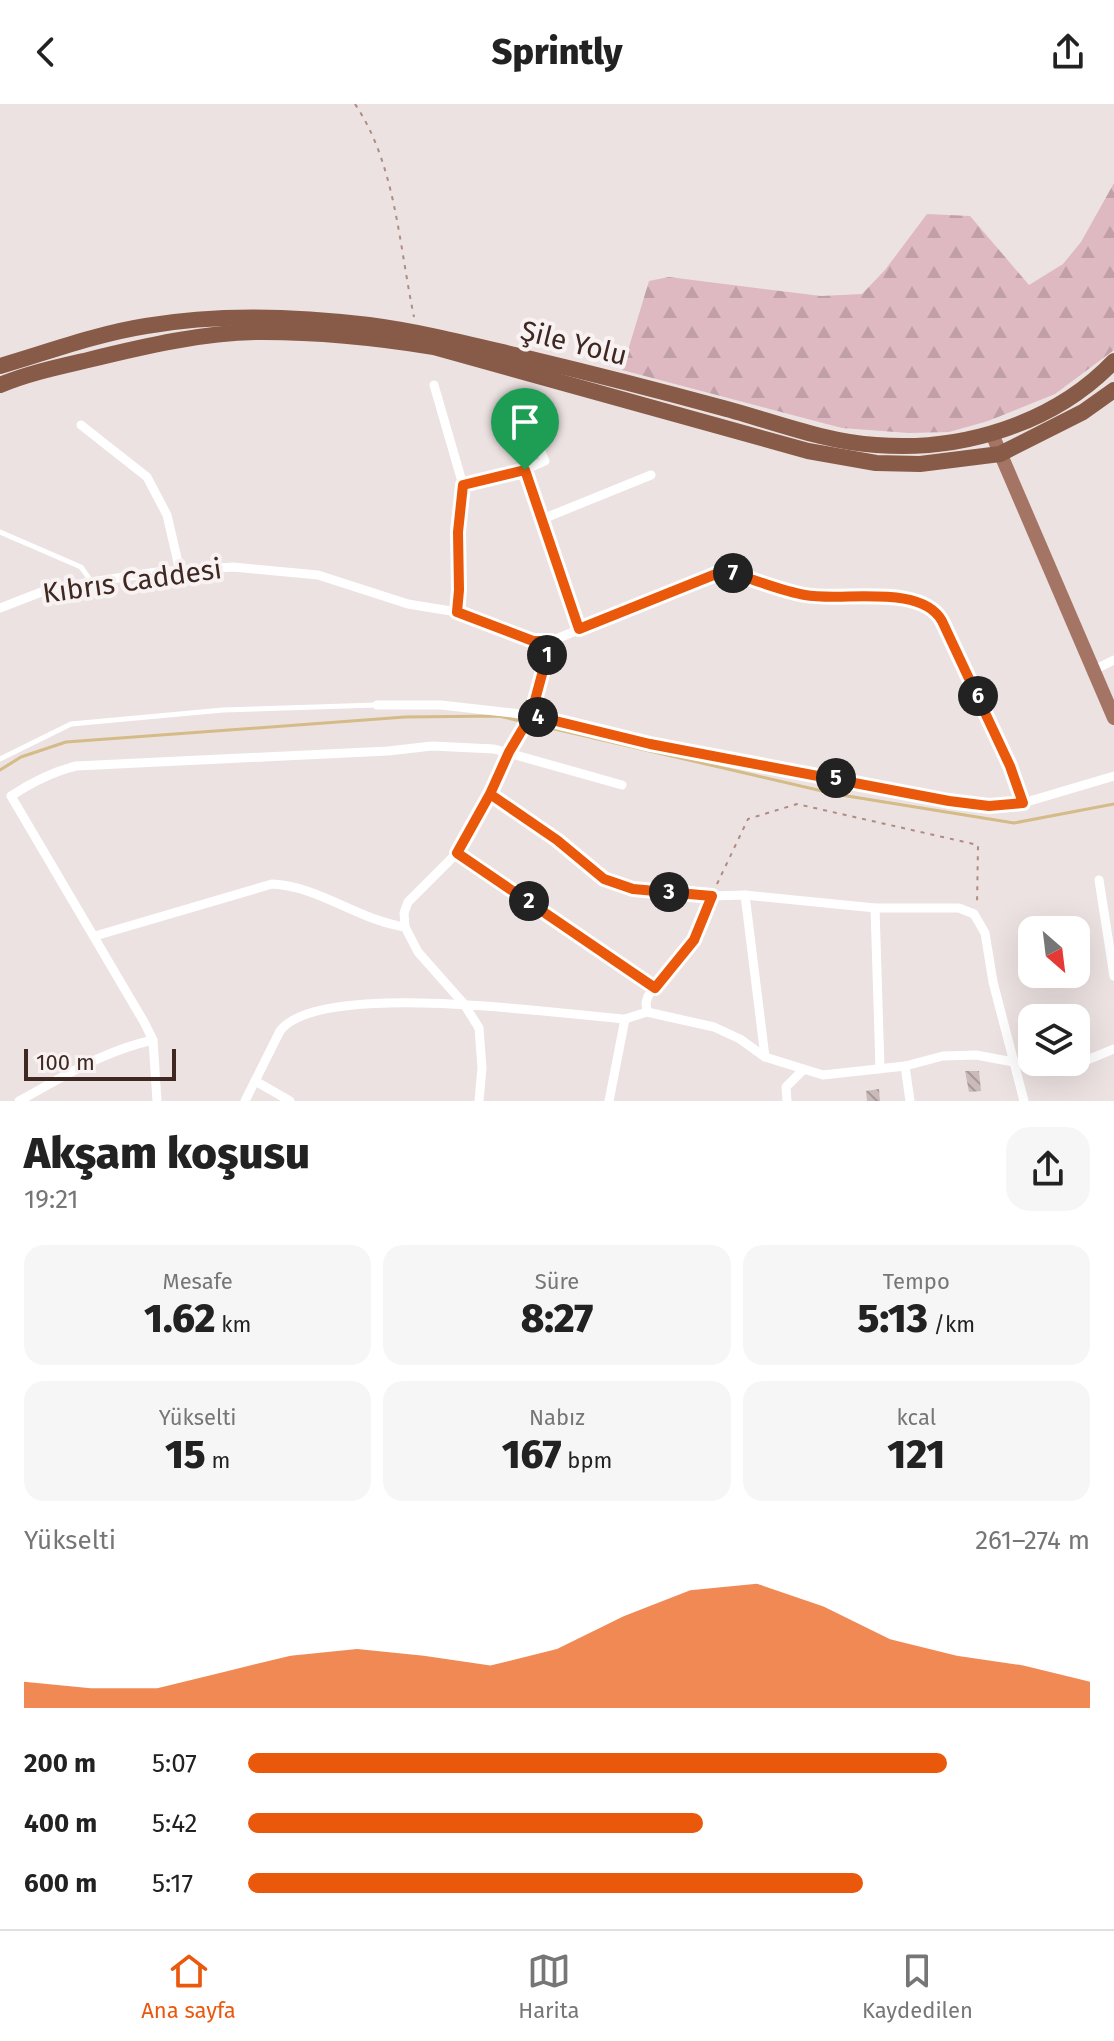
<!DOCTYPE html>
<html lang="tr">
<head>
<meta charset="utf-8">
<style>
  :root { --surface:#fff; --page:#f6f6f6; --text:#222; --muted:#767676; --line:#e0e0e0; --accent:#ea580c }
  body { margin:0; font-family:"Fira Sans",sans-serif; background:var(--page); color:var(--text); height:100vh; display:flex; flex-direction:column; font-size:30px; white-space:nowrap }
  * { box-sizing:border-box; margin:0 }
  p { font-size:26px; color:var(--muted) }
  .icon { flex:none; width:44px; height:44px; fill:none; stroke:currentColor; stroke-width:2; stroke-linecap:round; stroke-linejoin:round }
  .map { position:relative; height:997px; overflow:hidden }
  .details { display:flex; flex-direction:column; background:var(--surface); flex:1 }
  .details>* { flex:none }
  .needle { width:52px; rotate:152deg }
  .fabs { position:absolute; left:1018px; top:812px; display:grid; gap:16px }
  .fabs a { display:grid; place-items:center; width:72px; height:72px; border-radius:16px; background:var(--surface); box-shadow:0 8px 32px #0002; font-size:40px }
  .scale { position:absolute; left:24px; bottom:20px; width:152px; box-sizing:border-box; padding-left:8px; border:4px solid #3e2821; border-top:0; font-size:22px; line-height:28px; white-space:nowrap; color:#3e2821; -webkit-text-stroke:6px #f9f2f2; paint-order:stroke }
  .pin { position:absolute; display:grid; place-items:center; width:68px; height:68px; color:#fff; margin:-82px -34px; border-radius:50% 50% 50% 0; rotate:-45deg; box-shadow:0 0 8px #0007 }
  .pin .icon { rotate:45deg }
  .km { position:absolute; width:40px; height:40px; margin:-20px; border-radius:50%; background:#222; color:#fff; font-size:22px; line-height:40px; text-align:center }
  .round { display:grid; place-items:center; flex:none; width:84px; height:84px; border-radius:24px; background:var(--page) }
  .overview { display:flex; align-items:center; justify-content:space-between; height:136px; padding:0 24px }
  h1 { font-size:44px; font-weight:800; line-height:60px }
  .metrics { display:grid; grid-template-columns:repeat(3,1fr); gap:12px; height:136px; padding:8px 24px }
  .metrics div { display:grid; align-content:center; border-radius:20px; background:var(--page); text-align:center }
  .metrics b { font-size:40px; font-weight:800 }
  .metrics small { font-size:22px; font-weight:400 }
  .metrics p { font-size:22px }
  .chart { height:224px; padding:16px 24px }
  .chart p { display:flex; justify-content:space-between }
  .chart svg { width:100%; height:144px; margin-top:8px; fill:var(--accent); opacity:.7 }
  ul { padding:0 24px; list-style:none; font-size:26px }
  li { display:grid; grid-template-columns:128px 96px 1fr; align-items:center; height:60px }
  li i { height:20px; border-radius:10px; background:var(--accent) }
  header { display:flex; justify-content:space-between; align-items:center; height:104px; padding:0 24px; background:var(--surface); font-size:36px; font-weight:800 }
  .dock { display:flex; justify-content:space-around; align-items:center; height:112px; border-top:2px solid var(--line); background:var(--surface); font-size:22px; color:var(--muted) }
  .dock a { display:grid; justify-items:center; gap:4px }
  .dock .active { color:var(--accent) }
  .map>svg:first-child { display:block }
  .forest { fill:url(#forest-firs) }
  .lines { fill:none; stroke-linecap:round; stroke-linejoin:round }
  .stream { stroke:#d4bb87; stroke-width:3 }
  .building { fill:url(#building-back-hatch) }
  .path { stroke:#b18b80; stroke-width:2; stroke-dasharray:4 6; stroke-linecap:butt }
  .service { stroke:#fff; stroke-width:5 }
  .minor { stroke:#fff; stroke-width:9 }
  .primary { stroke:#a47564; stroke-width:14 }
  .trunk { stroke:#885a48; stroke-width:16 }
  .route-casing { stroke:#fff; stroke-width:16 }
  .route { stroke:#ea580c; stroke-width:10 }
  .labels { text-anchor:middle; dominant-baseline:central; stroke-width:8; stroke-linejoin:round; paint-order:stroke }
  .street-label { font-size:28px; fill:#3e2821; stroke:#f9f2f2 }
</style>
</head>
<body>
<header><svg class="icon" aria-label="back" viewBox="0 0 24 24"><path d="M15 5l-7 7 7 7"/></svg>Sprintly<svg class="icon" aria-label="share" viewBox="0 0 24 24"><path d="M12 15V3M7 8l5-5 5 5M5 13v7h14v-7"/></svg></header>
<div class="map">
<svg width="1114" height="997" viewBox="0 0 1114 997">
  <defs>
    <pattern id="forest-firs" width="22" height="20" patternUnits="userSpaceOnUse" patternTransform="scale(2)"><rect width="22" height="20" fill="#deb9c1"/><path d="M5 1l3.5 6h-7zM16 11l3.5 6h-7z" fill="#c09fa6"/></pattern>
    <pattern id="building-back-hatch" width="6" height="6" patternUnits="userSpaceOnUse" patternTransform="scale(2)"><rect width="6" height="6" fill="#cabbba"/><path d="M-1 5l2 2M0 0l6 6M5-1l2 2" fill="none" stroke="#a59897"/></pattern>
  </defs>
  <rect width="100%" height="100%" fill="#ece2e1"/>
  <path class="forest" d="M1114,79V246L1055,290L988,317L949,328L909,329L842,324L622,266L649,177L669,173L821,192L862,190L885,166L927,110L970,112L1029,181L1063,160L1081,138Z"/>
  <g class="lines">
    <path class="stream" d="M0,666L21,653L66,638L405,613L499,612L835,690L1014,719L1114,700"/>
  </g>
  <g class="building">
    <path d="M965,967H979L981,987L969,988Z"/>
    <path d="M879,985L880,997H867L866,987Z"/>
  </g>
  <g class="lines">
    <g class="path">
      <path d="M355,0C396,61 399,142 414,213"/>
      <path d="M717,780L748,715L797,700L978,741L977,802"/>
    </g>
    <g class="service">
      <path d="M0,428L81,463L91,477"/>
      <path d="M0,655L71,620L223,606L376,601"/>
    </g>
    <g class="minor">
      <path d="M434,281L463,381L458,428L459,486L457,508"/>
      <path d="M81,321L147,373L167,411L180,467"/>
      <path d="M525,366L579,525"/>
      <path d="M463,381L525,366L545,357L517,292"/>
      <path d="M540,416L651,371"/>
      <path d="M0,504L44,487L91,478L157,468L233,463L318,471L408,500L457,508L533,537H551L721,468L806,491L906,495L924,500L938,509L1010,662L1023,699"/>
      <path d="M1094,566L1114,556"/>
      <path d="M377,601H441L531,611L650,640L949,697L989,702L1023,699L1114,672"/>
      <path d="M490,690L557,736L604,775L633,785L712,792L745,791L875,804H959L974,810L985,829L993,878L1024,997"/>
      <path d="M457,749L655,884"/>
      <path d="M1099,776L1114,872"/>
      <path d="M745,791L765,953"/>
      <path d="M875,804L880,965"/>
      <path d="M95,832L272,780C319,782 358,816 405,823"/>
      <path d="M647,908L646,899L648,892L694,836L712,792"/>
      <path d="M905,962L910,997"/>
      <path d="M255,977L290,997"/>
      <path d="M19,997C63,973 103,947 153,936"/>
      <path d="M157,997L153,936L144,918L11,692C32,678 51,668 76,662L388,647L432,642L494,645L622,681"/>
      <path d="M245,997L280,927C319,875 560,910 625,915L647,908L714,923L740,935L765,953L823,971L905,962L943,952L976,951L1046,964L1080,959L1114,945"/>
      <path d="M479,997L482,964L479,924L464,900L418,848L405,823L404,809L408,798L457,749L490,690L509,648L531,611L551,537"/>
      <path d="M609,997L625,915"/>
      <path d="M787,997L786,983L803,966"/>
    </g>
    <path class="primary" d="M992,330L1114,614"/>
    <g class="trunk">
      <path d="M0,262C48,248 96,230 146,222C220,209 295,212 369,221C422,228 472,241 523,253C590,269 657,286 723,304C772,317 825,338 876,341C961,348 1054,320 1114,257"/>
      <path d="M0,281C29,269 58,263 88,256C145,242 205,228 263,228C320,228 378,234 434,243L808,347L876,359L920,360L1000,350L1083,308L1114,286"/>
    </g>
  </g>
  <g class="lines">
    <g class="route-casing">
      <path id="route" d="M525,366L463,381L458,428L459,486L457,508L533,537H551L531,611L509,648L490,690L457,749L655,884L694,836L712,792L633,785L604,775L557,736L490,690L509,648L531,611L650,640L949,697L989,702L1023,699L1010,662L942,517C921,479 842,498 805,491C781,487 756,476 732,469L721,468L579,525L525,366"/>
    </g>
    <use href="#route" class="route"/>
  </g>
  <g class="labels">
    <g class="street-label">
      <text transform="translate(574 239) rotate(14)">Şile Yolu</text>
      <text transform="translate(132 477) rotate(-8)">Kıbrıs Caddesi</text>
    </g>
  </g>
</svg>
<div class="fabs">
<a><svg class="needle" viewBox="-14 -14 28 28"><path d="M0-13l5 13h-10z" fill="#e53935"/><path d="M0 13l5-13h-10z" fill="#767676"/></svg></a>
<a><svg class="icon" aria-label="layers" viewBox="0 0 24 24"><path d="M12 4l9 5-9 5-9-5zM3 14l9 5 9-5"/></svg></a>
</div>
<div class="scale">100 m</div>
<div class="pin" style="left:525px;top:366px;background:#1e9e55"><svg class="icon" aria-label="arrive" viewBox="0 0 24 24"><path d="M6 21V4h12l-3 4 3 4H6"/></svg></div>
<b class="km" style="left:547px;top:551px">1</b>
<b class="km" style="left:529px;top:797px">2</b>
<b class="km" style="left:669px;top:788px">3</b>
<b class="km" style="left:538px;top:613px">4</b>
<b class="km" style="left:836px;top:674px">5</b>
<b class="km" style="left:978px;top:592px">6</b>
<b class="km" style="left:733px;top:469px">7</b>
</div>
<section class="details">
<div class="overview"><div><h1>Akşam koşusu</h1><p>19:21</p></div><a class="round"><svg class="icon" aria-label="share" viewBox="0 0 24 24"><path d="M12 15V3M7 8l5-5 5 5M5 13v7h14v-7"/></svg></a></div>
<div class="metrics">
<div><p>Mesafe</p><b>1.62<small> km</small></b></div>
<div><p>Süre</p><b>8:27</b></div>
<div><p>Tempo</p><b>5:13<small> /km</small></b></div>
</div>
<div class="metrics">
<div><p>Yükselti</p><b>15<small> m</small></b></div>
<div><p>Nabız</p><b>167<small> bpm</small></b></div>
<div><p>kcal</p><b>121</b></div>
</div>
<div class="chart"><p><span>Yükselti</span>261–274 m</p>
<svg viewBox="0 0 160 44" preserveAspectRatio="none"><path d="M0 44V36L10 38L20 38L30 33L40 28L50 26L60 28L70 31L80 26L90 16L100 8L110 6L120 13L130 23L140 28L150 31L160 36V44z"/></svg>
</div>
<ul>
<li><b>200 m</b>5:07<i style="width:83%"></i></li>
<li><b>400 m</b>5:42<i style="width:54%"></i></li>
<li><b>600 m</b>5:17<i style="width:73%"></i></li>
</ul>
</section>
<nav class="dock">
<a class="active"><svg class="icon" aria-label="home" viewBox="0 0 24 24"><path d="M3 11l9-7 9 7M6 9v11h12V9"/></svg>Ana sayfa</a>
<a><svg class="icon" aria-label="map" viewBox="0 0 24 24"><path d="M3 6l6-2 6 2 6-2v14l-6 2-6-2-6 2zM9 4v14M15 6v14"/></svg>Harita</a>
<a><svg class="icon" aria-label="saved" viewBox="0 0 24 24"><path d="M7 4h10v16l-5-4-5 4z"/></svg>Kaydedilen</a>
</nav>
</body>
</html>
